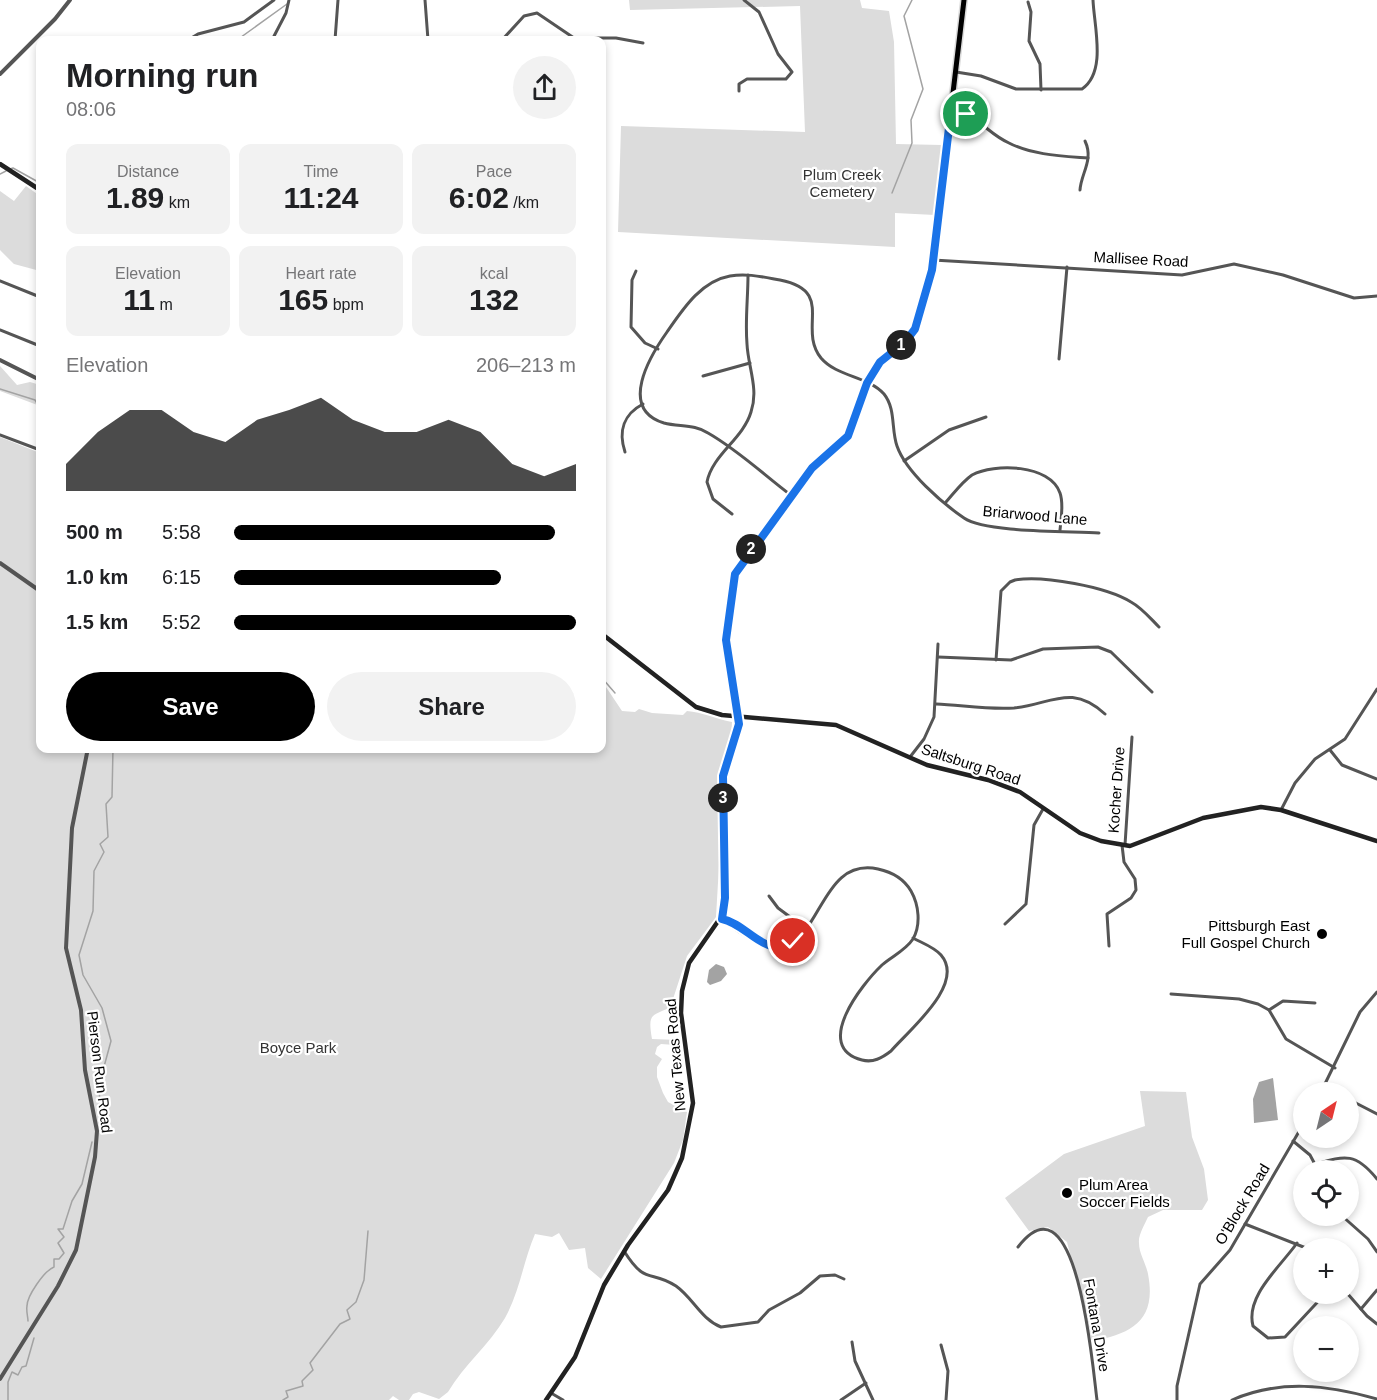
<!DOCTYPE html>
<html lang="en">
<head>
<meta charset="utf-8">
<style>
  :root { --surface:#fff; --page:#f2f2f2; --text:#202124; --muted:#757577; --accent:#000 }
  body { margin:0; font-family:Arial,sans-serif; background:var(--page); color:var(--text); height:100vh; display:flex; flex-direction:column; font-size:22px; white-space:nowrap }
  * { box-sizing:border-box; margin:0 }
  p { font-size:20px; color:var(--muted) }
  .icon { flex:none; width:33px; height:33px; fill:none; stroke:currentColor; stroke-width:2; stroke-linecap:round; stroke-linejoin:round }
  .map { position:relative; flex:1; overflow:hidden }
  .details { position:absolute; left:36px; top:36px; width:570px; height:717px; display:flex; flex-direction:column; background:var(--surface); border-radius:12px; box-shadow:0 3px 9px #0003 }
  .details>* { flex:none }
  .needle { width:39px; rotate:35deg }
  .fabs { position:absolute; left:1293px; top:1082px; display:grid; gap:12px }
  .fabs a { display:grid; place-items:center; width:66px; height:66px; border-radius:50%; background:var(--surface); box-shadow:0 3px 9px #0003; font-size:30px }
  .pin { position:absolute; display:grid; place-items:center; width:51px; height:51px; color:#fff; margin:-26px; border:3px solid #fff; border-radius:50%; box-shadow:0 2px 6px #0007 }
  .km { position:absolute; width:30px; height:30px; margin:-15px; border-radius:50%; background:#222; color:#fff; font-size:16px; line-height:30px; text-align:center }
  .round { display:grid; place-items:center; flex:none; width:63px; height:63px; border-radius:32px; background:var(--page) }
  .headline { display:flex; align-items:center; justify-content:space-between; height:102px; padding:0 30px }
  h1 { font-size:33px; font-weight:800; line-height:45px }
  .stats { display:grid; grid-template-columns:repeat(3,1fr); gap:9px; height:102px; padding:6px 30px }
  .stats div { display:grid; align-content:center; border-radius:12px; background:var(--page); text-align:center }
  .stats b { font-size:30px; font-weight:800 }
  .stats small { font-size:16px; font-weight:400 }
  .stats p { font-size:16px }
  .chart { height:168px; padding:12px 30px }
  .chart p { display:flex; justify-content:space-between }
  .chart svg { width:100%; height:108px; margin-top:6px; fill:var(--accent); opacity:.7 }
  .cta { display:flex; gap:12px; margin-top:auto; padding:12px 30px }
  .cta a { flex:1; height:69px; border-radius:36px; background:var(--accent); color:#fff; font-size:24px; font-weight:800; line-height:69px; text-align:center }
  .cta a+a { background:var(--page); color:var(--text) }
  ul { padding:0 30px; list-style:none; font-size:20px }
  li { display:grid; grid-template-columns:96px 72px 1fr; align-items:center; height:45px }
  li i { height:15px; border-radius:8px; background:var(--accent) }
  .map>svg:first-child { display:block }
  .green { fill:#dcdcdc }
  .water { fill:#a3a3a3 }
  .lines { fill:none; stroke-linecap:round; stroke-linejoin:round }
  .stream { stroke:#a3a3a3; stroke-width:1.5 }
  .primary-casing { stroke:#dbdbdb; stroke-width:8 }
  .minor { stroke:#555; stroke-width:3 }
  .tertiary { stroke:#555; stroke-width:4 }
  .secondary { stroke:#222; stroke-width:4.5 }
  .primary { stroke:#000; stroke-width:5 }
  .route-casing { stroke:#fff; stroke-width:12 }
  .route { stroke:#1a73e8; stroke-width:8 }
  .poi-dot { fill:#000; stroke:#fff; stroke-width:2 }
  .labels { text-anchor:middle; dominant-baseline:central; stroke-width:4.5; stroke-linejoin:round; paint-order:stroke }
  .park-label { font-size:15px; fill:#333; stroke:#fff }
  .street-label { font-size:15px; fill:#000; stroke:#fff }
  .poi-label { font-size:15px; fill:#000; stroke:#fff; text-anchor:end }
</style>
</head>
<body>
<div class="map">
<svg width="1377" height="1400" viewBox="0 0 1377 1400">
  <rect width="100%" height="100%" fill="#fff"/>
  <g class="green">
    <path d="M629,0H860L862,8L889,11L894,42L896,144L942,145L935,215L895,213V247L618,232L621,126L805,132L800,6L630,10Z"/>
    <path d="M26,186L40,196V271L14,264L0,250V191L14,201Z"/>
    <path d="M0,366L17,385L30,382L40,385V406L0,391Z"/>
    <path d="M0,437L40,453V748H602V681L622,711L635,712L639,709L652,713L683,715L687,711C702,712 716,719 732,722L731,741L722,763L718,784L720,848L716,917L687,956L673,999L675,1005C653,1017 647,1010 652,1039L679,1040L680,1053L675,1045L661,1044L657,1047L655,1054L662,1059L657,1067V1077L663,1093L668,1102L687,1112L683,1140L674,1163L601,1279L588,1268L585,1248L569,1250L559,1233L552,1237L535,1234C523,1262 520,1291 505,1318C489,1345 464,1365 448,1392L439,1399L419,1392L413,1394L409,1400H399L393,1396L389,1400H0Z"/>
    <path d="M1140,1091L1186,1092L1192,1137L1204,1169L1208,1200L1202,1210H1163L1148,1217C1145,1224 1138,1235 1139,1243C1139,1254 1146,1263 1148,1274C1157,1320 1132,1334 1092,1341L1067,1242L1048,1227L1029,1231L1005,1198L1064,1154L1145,1126Z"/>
  </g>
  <g class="water">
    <path d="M716,964L724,967L727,974L721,981L710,985L707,982L709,970Z"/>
    <path d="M1273,1078L1278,1120L1254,1123L1253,1099L1259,1082Z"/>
  </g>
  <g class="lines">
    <g class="stream">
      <path d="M237,40L287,4"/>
      <path d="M10,169L13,168L40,183"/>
      <path d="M0,174L6,171"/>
      <path d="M892,193L912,143L911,120L923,89L904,16L912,0"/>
      <path d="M0,389L35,400L40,408"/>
      <path d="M602,678L615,693"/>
      <path d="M100,1107L99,1085L111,1041L102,1008L83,975L79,955L93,911L94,871L104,852L100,844L108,837L106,804L112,797L113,748"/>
      <path d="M28,1321C28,1317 26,1311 27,1306C27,1296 44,1271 54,1267V1259H59L64,1253L58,1243L64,1237L58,1229H63L72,1201L82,1184L92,1142"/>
      <path d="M8,1400V1382L12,1372L18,1375L22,1367L26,1366L34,1338"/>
      <path d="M283,1400L288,1397L286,1391L303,1386L302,1381L313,1370L310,1363L340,1324L350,1319L347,1310L356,1302L364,1280L368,1231"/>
    </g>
    <g class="primary-casing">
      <path id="primary" d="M738,716L726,640L735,574L812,468L848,436L867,383L880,362L905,342L915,329L932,270L964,0"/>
    </g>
    <g class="minor">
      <path d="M425,0L428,40"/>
      <path d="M1028,2L1031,12L1029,41L1040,64L1041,90"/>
      <path d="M574,38H616L643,43"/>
      <path d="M188,40L198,34L244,22L274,0"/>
      <path d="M272,40L286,13L289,0"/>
      <path d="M335,40L338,0"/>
      <path d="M502,40L524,16L537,13L574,38"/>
      <path d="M956,72L981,76L1016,89H1082C1107,72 1094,26 1093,0"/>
      <path d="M739,91V84L747,79H786L792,72L778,54L759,12L744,0"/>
      <path d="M951,111C981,116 985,132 1009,143C1032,155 1062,156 1088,158"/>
      <path d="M1080,190C1081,173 1094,160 1085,141"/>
      <path d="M933,260L1182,275L1234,264L1283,275L1354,298L1377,296"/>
      <path d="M636,271L632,280L631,327L645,343L658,349"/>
      <path d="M0,281L40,297"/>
      <path d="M0,330L40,346"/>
      <path d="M1059,359L1067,267"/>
      <path d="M703,376L750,363"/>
      <path d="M0,435L40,450"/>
      <path d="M625,452C618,431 624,414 643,404"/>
      <path d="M904,461L949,430L986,417"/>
      <path d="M792,496C764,475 738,450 708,433C695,424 679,427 664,423C618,409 650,356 667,332C683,309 701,281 730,276C747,273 763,277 780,280C836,291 797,328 821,358C837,377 868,376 884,394C896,409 891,429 897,446C906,472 942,503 964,518C986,533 1069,531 1099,533"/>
      <path d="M946,502C954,493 962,482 972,475C994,463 1050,464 1060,493C1064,504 1061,519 1060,530"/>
      <path d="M732,514L713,499L707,482C712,455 743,439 751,412C759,389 748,367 747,344C745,321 748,298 748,275"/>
      <path d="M938,657L1011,660L1043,649L1098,647L1111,652L1152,692"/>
      <path d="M996,660L1001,591L1010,582L1015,580C1043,575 1107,587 1131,602C1142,608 1150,618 1159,627"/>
      <path d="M936,704C961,705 989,710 1014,708C1052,704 1071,683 1105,714"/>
      <path d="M1330,750L1342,765L1377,779"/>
      <path d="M910,757L924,739L934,717L938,644"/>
      <path d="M1281,810L1295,783L1315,759L1345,739L1377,689"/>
      <path d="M1125,845L1132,737"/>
      <path d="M769,896L778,908L805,928"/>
      <path d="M722,919C829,1007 802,853 878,869C892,872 904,879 911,891C919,905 921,925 913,939C905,951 892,956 882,965C862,984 812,1047 862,1060C873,1063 882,1058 891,1051C909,1030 966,984 941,955C934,947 922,943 913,938"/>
      <path d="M724,919L730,920L766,946"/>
      <path d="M1005,924L1026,904L1034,825L1043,809"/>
      <path d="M1109,946L1107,914L1131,898L1136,890L1135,879L1124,862L1122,845"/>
      <path d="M1171,994L1239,999L1258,1004L1269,1010L1286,1039L1335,1068"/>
      <path d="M1269,1010L1283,1001L1315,1003"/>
      <path d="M1325,1086L1337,1092"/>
      <path d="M1321,1092L1360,1012L1377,992"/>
      <path d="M1348,1099L1377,1114"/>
      <path d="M1293,1141L1310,1155L1318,1170"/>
      <path d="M1316,1164C1346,1155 1356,1153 1377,1179"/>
      <path d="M1341,1215L1368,1239L1377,1252"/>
      <path d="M1245,1224L1306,1248"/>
      <path d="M1297,1243C1281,1266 1245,1296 1253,1326L1268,1338L1285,1337L1326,1293"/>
      <path d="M1018,1247C1078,1169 1093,1372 1097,1400"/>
      <path d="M624,1251C646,1286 650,1269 676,1286C693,1298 701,1319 721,1327L758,1322L769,1310L800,1293L820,1276L835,1275L844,1279"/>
      <path d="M1347,1293L1367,1316L1377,1324"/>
      <path d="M1361,1309L1377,1290"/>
      <path d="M852,1342L855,1361L873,1400"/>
      <path d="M941,1345L948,1371L946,1400"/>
      <path d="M551,1393L563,1400"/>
      <path d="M841,1400L866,1383"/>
      <path d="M1177,1400V1386L1200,1284L1230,1250L1304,1123"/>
      <path d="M1232,1400C1280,1379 1328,1385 1377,1399"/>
    </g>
    <g class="tertiary">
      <path d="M0,74L55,19L70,0"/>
      <path d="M0,360L40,380"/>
      <path d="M0,563L40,591"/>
      <path d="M0,1379L58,1286L76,1250L95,1157L97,1131L85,1070L81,1010L66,948L72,828L88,748"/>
    </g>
    <g class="secondary">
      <path d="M0,164L40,190"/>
      <path d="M602,634L696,707L722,715L836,725L927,765L988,780L1020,792L1080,833L1101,841L1130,846L1203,818L1261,807L1281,810L1377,841"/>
      <path d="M546,1400L575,1357L604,1285L628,1245L668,1190L682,1158L693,1103L681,1013L682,991L689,963L723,914V775L738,730V716"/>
    </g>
    <use href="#primary" class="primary"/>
  </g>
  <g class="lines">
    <g class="route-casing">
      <path id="route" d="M793,941C765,960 748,924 722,919L725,898L723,776L739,724L726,640L735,574L812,468L848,436L867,383L880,362L905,342L915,329L932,270L951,111L966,114"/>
    </g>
    <use href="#route" class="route"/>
  </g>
  <g class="poi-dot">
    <circle cx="1322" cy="934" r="6"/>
    <circle cx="1067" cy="1193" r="6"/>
  </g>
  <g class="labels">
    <g class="park-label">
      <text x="842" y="174">Plum Creek<tspan x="842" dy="17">Cemetery</tspan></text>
      <text x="298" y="1047">Boyce Park</text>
    </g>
    <g class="street-label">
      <text transform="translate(1141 259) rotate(3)">Mallisee Road</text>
      <text transform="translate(1035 515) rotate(5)">Briarwood Lane</text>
      <text transform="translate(971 764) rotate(18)">Saltsburg Road</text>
      <text transform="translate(1116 790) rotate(-86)">Kocher Drive</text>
      <text transform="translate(675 1055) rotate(-95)">New Texas Road</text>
      <text transform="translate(100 1072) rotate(83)">Pierson Run Road</text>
      <text transform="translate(1242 1204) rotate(-59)">O'Block Road</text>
      <text transform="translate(1097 1325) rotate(80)">Fontana Drive</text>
    </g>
    <g class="poi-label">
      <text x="1310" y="925">Pittsburgh East<tspan x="1310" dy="17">Full Gospel Church</tspan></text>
      <text x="1079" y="1184" text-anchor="start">Plum Area<tspan x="1079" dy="17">Soccer Fields</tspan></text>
    </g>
  </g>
</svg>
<div class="fabs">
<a><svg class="needle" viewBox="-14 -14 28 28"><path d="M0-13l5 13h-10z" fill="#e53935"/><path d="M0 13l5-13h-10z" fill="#757577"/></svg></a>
<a><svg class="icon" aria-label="locate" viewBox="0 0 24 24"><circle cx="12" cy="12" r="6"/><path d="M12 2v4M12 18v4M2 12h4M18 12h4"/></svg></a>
<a>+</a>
<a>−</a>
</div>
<div class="pin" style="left:966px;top:114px;background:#1e9e55"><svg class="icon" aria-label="arrive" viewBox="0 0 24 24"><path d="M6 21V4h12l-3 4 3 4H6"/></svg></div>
<div class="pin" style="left:793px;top:941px;background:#d93025"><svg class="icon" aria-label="check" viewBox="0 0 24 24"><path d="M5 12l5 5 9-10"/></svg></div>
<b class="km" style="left:901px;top:345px">1</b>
<b class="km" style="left:751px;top:549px">2</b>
<b class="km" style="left:723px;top:798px">3</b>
<section class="details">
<div class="headline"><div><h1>Morning run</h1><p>08:06</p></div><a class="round"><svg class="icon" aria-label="share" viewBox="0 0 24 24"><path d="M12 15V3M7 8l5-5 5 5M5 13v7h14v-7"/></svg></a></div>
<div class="stats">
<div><p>Distance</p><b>1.89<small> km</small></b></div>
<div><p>Time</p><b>11:24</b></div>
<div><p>Pace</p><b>6:02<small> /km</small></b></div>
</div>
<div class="stats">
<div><p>Elevation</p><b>11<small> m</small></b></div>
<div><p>Heart rate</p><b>165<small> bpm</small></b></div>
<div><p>kcal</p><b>132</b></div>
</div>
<div class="chart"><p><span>Elevation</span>206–213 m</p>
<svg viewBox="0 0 160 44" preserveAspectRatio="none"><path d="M0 44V33L10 20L20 11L30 11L40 20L50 24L60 15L70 11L80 6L90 15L100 20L110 20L120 15L130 20L140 33L150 38L160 33V44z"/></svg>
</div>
<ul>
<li><b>500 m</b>5:58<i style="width:94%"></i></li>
<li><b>1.0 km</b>6:15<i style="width:78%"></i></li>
<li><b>1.5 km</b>5:52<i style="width:100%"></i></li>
</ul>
<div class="cta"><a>Save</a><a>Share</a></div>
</section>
</div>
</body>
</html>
